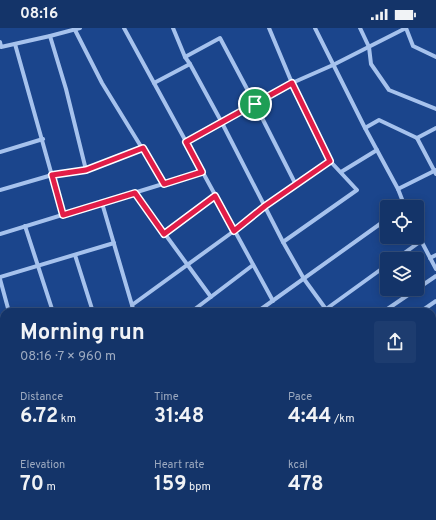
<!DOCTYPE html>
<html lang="en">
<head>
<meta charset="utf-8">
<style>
  :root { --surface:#143469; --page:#1d3c6f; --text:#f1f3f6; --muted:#9daac0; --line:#334f7d }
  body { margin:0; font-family:Overpass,sans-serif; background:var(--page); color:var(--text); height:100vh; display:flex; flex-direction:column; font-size:15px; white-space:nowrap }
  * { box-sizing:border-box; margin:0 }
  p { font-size:13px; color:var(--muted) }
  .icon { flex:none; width:22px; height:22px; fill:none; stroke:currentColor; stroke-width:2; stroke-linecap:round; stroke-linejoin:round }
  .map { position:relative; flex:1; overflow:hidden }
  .panel { position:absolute; left:0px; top:280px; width:436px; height:212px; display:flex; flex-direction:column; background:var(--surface); border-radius:12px 12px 0 0; box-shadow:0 2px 10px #0003,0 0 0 1px var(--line) }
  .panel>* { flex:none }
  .buttons { position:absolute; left:380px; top:172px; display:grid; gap:8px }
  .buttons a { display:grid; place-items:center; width:44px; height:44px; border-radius:4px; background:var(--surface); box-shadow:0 2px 10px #0003,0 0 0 1px var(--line); font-size:20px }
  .pin { position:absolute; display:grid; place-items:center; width:34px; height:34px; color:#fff; margin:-17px; border:2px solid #fff; border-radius:50%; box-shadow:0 1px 4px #0007 }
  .round { display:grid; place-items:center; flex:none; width:42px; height:42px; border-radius:4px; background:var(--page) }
  .summary { display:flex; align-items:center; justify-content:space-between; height:68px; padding:0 20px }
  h1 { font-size:22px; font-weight:700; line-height:30px }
  .stats { display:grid; grid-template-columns:repeat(3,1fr); gap:6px; height:68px; padding:4px 20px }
  .stats div { display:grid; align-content:center }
  .stats b { font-size:20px; font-weight:700 }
  .stats small { font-size:11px; font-weight:400 }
  .stats p { font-size:11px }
  .status { display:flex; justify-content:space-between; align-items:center; height:28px; padding:0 20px; background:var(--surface); direction:ltr }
  .status svg { height:11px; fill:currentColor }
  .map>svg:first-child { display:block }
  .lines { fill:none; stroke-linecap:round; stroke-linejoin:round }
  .minor { stroke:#a6c2ed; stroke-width:4 }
  .tertiary { stroke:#a6c2ed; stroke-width:7 }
  .primary { stroke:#edf3ff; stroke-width:9 }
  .route-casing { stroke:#fff; stroke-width:8 }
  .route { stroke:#e11d48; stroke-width:5 }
</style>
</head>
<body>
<div class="status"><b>08:16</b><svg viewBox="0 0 49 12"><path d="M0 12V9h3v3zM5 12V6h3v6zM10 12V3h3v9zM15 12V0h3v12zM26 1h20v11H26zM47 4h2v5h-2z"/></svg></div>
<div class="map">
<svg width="436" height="492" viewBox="0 0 436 492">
  <rect width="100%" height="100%" fill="#1b458c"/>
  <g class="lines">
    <g class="minor">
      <path d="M124,0L273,273"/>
      <path d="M173,0L185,29"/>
      <path d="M269,0L292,55L330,133L357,162L283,214"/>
      <path d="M315,0L365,100L398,161L405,179"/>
      <path d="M360,0L369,19L371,36L389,62L436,81"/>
      <path d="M406,0L413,18L436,29"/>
      <path d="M75,2L102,55L164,156"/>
      <path d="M50,8L66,61L86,142"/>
      <path d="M0,14L1,19L50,8L80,0"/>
      <path d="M15,16L63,187"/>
      <path d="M190,36L221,93L283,214L304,251L328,284"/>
      <path d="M154,55L190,36L185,29L220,10L255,76L296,157"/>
      <path d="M365,100L379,92L417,110L436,100"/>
      <path d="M417,110L436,146"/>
      <path d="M186,114L292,55L333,37L406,0"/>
      <path d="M0,124L43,111"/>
      <path d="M341,144L377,122"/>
      <path d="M398,161L436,142"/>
      <path d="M0,162L52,147L86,142L143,120"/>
      <path d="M135,165L211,269"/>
      <path d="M102,175L134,284"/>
      <path d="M25,198L53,284"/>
      <path d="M417,205L436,241"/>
      <path d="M0,206L202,144"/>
      <path d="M164,206L215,168"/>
      <path d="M75,227L93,284"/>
      <path d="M430,230L436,227"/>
      <path d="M396,231L421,213"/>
      <path d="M0,249L114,215"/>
      <path d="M0,251L9,284"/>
      <path d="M132,277L234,203L265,178L330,133"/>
      <path d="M191,284L253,237"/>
      <path d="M257,284L387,191"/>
      <path d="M322,284L387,237"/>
      <path d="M383,284L436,248"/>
      <path d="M420,284L436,273"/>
      <path d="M0,331L4,344"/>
      <path d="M432,402L436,399"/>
      <path d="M432,432L436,438"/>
      <path d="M0,446L4,445"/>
      <path d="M84,488L87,492"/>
      <path d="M207,488L210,492"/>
      <path d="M324,488L327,492"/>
      <path d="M418,488L421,492"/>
      <path d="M39,492L52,488"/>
      <path d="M185,492L191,488"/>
      <path d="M315,492L320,488"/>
      <path d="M379,492L384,488"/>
    </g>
    <g class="tertiary">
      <path d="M432,340L436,337"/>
      <path d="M432,348L436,344"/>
      <path d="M242,492L247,488"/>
      <path d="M253,492L258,488"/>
    </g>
    <path class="primary" d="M0,490V492"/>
  </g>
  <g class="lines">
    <g class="route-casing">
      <path id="route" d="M292,55L330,133L265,178L234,203L215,168L164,206L135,165L63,187L52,147L86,142L143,120L164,156L202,144L186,114Z"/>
    </g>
    <use href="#route" class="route"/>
  </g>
</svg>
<div class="buttons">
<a><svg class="icon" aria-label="locate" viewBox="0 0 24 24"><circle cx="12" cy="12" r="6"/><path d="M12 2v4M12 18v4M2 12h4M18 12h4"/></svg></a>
<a><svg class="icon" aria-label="layers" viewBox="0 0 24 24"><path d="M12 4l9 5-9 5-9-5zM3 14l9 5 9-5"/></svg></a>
</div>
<div class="pin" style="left:255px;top:76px;background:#1e9e55"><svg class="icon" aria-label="arrive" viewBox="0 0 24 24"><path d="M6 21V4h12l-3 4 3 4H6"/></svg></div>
<section class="panel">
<div class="summary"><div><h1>Morning run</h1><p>08:16 · 7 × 960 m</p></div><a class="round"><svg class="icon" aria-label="share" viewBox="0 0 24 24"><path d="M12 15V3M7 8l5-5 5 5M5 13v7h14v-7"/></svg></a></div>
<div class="stats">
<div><p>Distance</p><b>6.72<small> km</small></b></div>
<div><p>Time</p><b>31:48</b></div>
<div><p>Pace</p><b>4:44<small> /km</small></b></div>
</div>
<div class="stats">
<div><p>Elevation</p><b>70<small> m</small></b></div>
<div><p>Heart rate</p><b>159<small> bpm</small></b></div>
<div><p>kcal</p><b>478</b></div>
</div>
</section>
</div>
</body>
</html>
